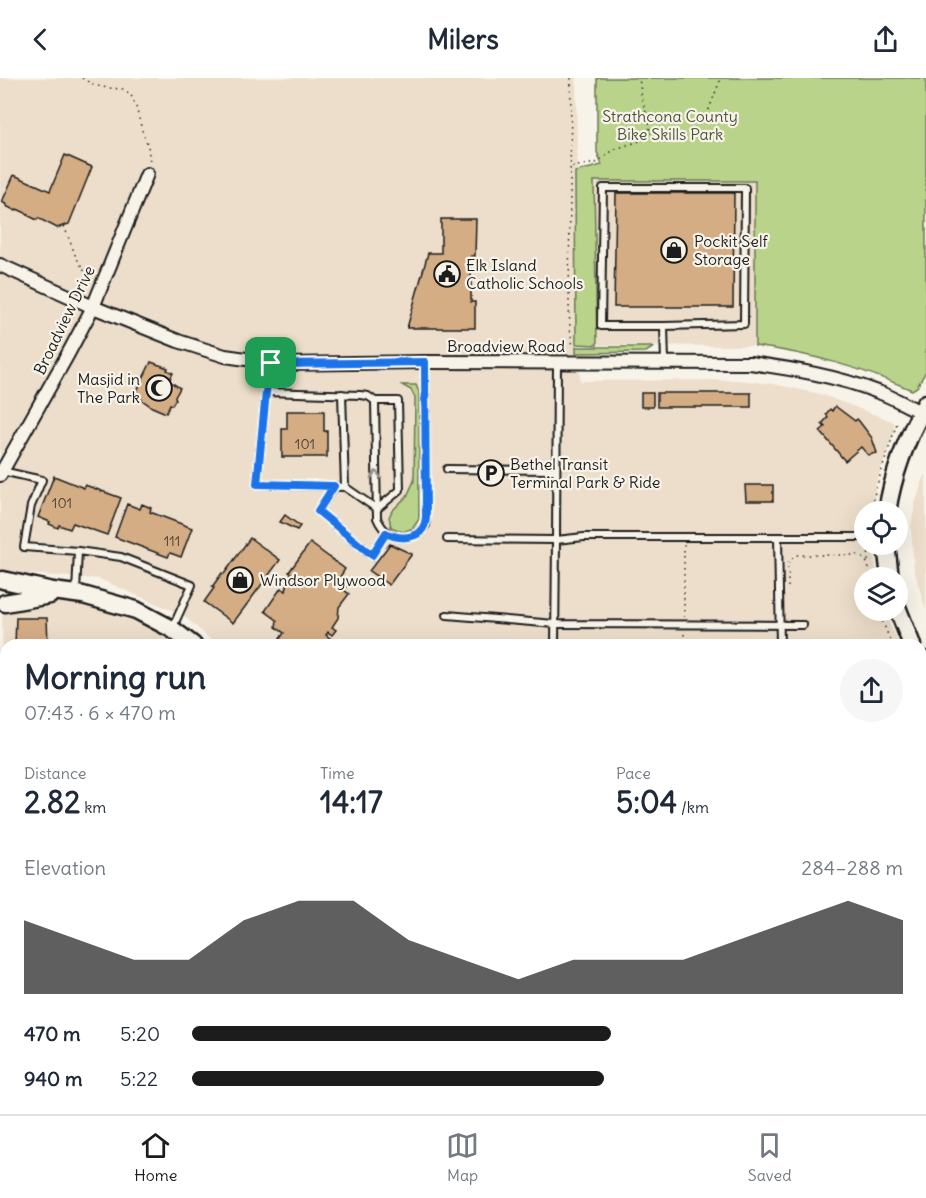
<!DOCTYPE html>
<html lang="en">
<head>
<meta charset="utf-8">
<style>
  :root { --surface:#fff; --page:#f6f6f7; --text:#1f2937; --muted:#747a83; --line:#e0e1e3; --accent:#1c1c1c }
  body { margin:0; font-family:Delius,sans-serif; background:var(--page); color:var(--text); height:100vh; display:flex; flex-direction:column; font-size:22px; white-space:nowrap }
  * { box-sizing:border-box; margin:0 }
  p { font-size:20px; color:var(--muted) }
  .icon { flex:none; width:33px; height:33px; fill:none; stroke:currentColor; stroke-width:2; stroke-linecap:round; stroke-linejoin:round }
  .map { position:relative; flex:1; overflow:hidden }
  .panel { position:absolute; left:0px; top:561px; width:927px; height:476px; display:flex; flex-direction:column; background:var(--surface); border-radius:18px 18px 0 0; box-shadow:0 6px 24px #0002 }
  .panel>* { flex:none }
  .tools { position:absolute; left:854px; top:423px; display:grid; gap:12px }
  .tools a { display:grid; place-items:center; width:54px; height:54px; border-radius:50%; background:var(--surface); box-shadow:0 6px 24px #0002; font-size:30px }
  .pin { position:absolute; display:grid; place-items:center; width:51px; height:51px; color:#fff; margin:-26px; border-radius:12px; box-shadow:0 3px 9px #0006 }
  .round { display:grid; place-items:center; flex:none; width:63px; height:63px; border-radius:32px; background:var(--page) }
  .headline { display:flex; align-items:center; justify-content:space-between; height:102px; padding:0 24px }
  h1 { font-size:33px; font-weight:700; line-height:45px }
  .figures { display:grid; grid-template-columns:repeat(3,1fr); gap:9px; height:102px; padding:6px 24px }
  .figures div { display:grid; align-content:center }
  .figures b { font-size:30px; font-weight:700 }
  .figures small { font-size:16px; font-weight:400 }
  .figures p { font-size:16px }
  .chart { height:168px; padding:12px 24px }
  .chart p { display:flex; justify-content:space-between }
  .chart svg { width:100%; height:108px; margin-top:6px; fill:var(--accent); opacity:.7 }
  ul { padding:0 24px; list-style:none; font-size:20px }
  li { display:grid; grid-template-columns:96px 72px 1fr; align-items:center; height:45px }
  li i { height:15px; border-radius:8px; background:var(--accent) }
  header { display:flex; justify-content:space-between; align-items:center; height:78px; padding:0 24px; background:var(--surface); font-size:27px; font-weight:700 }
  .tabs { display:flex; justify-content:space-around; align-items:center; height:84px; border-top:2px solid var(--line); background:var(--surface); font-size:16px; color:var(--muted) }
  .tabs a { display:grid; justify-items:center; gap:3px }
  .tabs .active { color:var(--accent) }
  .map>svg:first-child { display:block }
  .built { fill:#ecdeca }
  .green { fill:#b9d38b; stroke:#6a7854; stroke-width:1.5 }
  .building { fill:#d4ad85; stroke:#1c1c1c; stroke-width:1.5 }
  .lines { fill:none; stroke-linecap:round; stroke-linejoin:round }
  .lane-casing { stroke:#1c1c1c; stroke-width:10 }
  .street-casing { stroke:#1c1c1c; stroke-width:16 }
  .secondary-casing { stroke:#1c1c1c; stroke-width:21 }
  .path { stroke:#1c1c1c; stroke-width:1.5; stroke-dasharray:1.5 4.5; stroke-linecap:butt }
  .lane { stroke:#f7f3e8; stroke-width:6 }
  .street { stroke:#f7f3e8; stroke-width:12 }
  .secondary { stroke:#f7f3e8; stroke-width:16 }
  .oneway { stroke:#94928c }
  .route-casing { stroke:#fff; stroke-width:12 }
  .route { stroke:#1a73e8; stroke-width:8 }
  .labels { text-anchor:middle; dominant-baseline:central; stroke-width:4.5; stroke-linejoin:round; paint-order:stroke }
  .number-label { font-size:14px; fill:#4a4036 }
  .park-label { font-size:16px; fill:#4b533d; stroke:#f7f3e8 }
  .poi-label { font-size:16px; fill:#1c1c1c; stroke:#f7f3e8; text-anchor:start }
  .street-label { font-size:16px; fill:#1c1c1c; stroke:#f7f3e8 }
</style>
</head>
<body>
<header><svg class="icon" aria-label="back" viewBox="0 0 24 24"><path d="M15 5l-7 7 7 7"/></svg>Milers<svg class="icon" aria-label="share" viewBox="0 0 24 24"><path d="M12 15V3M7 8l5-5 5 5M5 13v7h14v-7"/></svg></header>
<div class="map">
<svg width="926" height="1036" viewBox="0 0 926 1036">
  <rect width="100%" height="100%" fill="#f7f3e8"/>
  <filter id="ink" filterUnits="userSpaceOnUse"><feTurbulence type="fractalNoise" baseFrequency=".0167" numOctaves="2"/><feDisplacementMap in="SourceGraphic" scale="12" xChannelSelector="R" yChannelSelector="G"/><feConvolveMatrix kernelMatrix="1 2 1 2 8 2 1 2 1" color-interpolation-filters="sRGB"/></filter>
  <g filter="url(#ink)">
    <g class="built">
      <path d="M0,0H576L580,303L738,302L773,306L820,316L894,344V355L876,405L872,433L864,434V466L872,467L877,499L864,500V532L885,533L890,548L900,567H217L183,537L99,501L0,494Z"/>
      <path d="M593,102L755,103V268L597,267Z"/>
      <path d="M926,394V532L914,492L911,449L915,425Z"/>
      <path d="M37,522L88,527L124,537L147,548L176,567H6V730L2,538L13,526Z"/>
      <path d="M921,603L926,610V695L921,699Z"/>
      <path d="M926,733V931H921V736Z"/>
    </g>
    <g class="green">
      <path d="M597,0H926V293L917,309L912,312C859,289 812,276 755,268V103H594L597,267L576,266L575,94L602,87L597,74Z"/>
      <path d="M576,269H654L646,274L576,275Z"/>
      <path d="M402,307H416L419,314V441L413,450L403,454L391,449L389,439L392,433L407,418L414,403L415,320L411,312Z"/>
      <rect x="272" y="1030" width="255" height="6"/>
      <path d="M669,1031H728L720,1036H672Z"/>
    </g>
    <g class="building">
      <path d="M65,77L92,89L69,146L57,150L38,140L37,142L27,137L28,136L17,131L16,133L6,128L7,127L2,124L14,97L50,113Z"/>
      <path d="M616,115H734L733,229H614Z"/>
      <path d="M441,141H476L475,178H471V224H475V250H407L428,175H441Z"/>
      <path d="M151,284L168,290L167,292L173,295L169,303L180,310L175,319L176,322H175L172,327L170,326L166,335L152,329L135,317Z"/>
      <rect x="641" y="315" width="12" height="14"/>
      <rect x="657" y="315" width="94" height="14"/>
      <path d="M835,328L855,343L857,341L859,343L872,360L877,375L868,377L861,369L845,383L820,353L825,349L822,346L828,339L826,336L830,331L832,333Z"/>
      <path d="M287,333H324V353H327V379H282V351H287Z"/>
      <path d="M54,398L84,410L85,407L121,420L107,457L73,445L70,451L59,447L58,450L49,446L50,444L38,439Z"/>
      <path d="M745,407H773V423H746Z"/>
      <path d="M127,426L140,431L142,426L151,430L150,434L192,450L181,479L170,475L168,479L115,459Z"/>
      <path d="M285,437L300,448L297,452L280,444Z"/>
      <path d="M250,460L280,482L233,545L204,524L214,510L212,509L222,495L224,496Z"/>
      <path d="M310,465L345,491L338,502L347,508L344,512L349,516L339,529L338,540L332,549L336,552L332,557L328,554L326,557L339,567H279L277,565L284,555L276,549L277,542L265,533L281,510L286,513L288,504L294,502L296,500L289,494Z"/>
      <path d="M390,466L412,476L389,507L369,493Z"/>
      <path d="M16,540H47L48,567H15Z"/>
      <rect x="921" y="793" width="5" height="90"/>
      <rect x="184" y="1030" width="22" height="6"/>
      <path d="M219,1030H235L233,1036H220L217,1035Z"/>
      <path d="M552,1030H569L575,1036H551L549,1034Z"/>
      <path d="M741,1030H748L751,1036H738L736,1033Z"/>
      <path d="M766,1030H779L780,1032L769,1036Z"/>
      <path d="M809,1031L810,1036H791L790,1035Z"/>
      <path d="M603,1032L604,1036H584Z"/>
      <rect x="817" y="1032" width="19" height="4"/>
      <path d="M45,1033L70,1034V1036H45Z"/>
    </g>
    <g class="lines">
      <g class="lane-casing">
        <g id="lane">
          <path d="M664,248L744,246L745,110H603L601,248H664L665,284"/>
          <path d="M271,285L266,314L360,317L368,318L375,323L377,440C387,463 410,466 426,447L425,284"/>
          <path d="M557,285L556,462L584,459H864"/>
          <path d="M266,314L257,406L345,409"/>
          <path d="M342,316L345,409L377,431L400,412L398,323H375"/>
          <path d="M447,391L555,392"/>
          <path d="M2,393L42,402L31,428L24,469L78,473"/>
          <path d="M335,408L318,433L372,477L386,455"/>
          <path d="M778,459L780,567"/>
          <path d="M447,461L556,462L555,567"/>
          <path d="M76,514L78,473L121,479L192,507L172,551"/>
          <path d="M447,537L555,546L803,547"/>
          <path d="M921,623H926"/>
          <path d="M921,758L926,753"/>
          <path d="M921,786H926"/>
          <path d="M921,897H926"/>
        </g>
      </g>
      <g class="street-casing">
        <g id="street">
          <path d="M0,187L93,229L178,263L225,278L282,286L425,284L750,285C793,291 837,298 878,314C893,319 907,328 921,334"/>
          <path d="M0,397L68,276L93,229L147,96"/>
        </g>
      </g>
      <g class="secondary-casing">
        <g id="secondary">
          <path d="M887,434C893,395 907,359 926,325"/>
          <path d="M886,466L890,500"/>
          <path d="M3,502L53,513L83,517L136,532L172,551L193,567"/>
          <path d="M5,525L50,517"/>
          <path d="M897,529L912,567"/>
          <path d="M921,581L926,589"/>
          <path d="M921,724L926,720"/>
          <path d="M0,888L6,897"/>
          <path d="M0,949H6"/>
          <path d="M921,949L926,948"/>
          <path d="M921,967H926"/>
          <path d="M0,968H6"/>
        </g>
      </g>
      <g class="path">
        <path d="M82,0C96,10 107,10 123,11L131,17L136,29L143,56L148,67L150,85"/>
        <path d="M571,0L569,226L570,252L573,268"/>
        <path d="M649,55L673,59L684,58L695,50L706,39L721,0"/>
        <path d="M572,89L596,85L615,71L643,62L649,55L650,47L642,22L639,0"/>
        <path d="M64,148L76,179L91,204"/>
        <path d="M872,434L875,413L897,345"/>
        <path d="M684,466V539"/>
        <path d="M868,483L869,466"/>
        <path d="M788,509V485L796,477H857C869,481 868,489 871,500"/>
        <path d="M878,532L892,567"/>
        <path d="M684,556V567"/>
        <path d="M921,985H926"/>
        <path d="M0,987H6"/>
        <path d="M291,1030L294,1036"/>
        <path d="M446,1030V1036"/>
      </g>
      <use href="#lane" class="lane"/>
      <use href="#street" class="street"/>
      <use href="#secondary" class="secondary"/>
    </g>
    <defs><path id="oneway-chevron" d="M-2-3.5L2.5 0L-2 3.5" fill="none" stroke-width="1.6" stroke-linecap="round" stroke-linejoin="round" transform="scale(1.5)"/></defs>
    <use class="oneway" href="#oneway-chevron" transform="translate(376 397) rotate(-90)"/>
  </g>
  <g class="lines" filter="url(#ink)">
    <g class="route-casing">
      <path id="route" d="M425,284L426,439C425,461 402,463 386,455L372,477L318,433L334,408L257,406L266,314L271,285L282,286Z"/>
    </g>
    <use href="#route" class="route"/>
  </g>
  <defs>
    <g id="shop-ring" transform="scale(1.35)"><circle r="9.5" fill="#f7f3e8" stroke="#1c1c1c" stroke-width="1.5"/><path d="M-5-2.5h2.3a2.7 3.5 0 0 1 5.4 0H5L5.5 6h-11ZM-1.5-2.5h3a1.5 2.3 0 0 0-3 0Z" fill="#1c1c1c"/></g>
    <g id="civic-ring" transform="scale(1.35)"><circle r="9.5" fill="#f7f3e8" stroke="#1c1c1c" stroke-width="1.5"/><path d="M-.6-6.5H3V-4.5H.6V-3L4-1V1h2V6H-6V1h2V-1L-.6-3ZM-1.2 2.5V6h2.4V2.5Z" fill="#1c1c1c"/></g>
    <g id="mosque-ring" transform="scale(1.35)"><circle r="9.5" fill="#f7f3e8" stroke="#1c1c1c" stroke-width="1.5"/><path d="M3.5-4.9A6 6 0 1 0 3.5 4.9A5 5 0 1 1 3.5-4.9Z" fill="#1c1c1c"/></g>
    <g id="parking-ring" transform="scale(1.35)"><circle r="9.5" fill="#f7f3e8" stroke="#1c1c1c" stroke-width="1.5"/><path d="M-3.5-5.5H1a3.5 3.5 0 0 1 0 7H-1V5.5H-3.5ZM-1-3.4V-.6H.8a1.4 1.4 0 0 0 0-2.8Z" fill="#1c1c1c"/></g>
  </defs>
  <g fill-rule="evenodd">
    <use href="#shop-ring" x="674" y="172"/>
    <use href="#civic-ring" x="447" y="196"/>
    <use href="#mosque-ring" x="159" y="310"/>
    <use href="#parking-ring" x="491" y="395"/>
    <use href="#shop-ring" x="240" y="502"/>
  </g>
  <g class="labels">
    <g class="number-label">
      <text x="305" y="366">101</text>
      <text x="62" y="425">101</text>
      <text x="172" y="463">111</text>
    </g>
    <g class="park-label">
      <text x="670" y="38">Strathcona County<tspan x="670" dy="18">Bike Skills Park</tspan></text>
    </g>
    <g class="poi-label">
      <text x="694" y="163">Pockit Self<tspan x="694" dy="18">Storage</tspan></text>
      <text x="466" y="187">Elk Island<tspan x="466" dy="18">Catholic Schools</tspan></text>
      <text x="140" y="301" text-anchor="end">Masjid in<tspan x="140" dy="18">The Park</tspan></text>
      <text x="510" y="386">Bethel Transit<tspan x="510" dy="18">Terminal Park &amp; Ride</tspan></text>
      <text x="260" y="502">Windsor Plywood</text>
    </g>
    <g class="street-label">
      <text transform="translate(64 242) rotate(-64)">Broadview Drive</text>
      <text x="506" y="268">Broadview Road</text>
    </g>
  </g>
</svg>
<div class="tools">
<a><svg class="icon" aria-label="locate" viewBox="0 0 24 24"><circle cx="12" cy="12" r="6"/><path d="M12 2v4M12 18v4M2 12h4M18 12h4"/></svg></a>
<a><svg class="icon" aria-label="layers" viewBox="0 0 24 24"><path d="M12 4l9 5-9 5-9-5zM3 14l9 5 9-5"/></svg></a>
</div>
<div class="pin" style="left:271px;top:285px;background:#1e9e55"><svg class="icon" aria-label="arrive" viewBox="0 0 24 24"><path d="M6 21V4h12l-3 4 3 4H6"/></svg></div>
<section class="panel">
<div class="headline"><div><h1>Morning run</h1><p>07:43 · 6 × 470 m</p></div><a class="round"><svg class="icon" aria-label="share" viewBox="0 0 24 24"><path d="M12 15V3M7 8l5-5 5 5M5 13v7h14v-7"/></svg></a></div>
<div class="figures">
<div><p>Distance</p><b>2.82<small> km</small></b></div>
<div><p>Time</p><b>14:17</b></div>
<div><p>Pace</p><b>5:04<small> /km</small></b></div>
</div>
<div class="chart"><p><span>Elevation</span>284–288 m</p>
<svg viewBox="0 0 160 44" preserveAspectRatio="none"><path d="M0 44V14L10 22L20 30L30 30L40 14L50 6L60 6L70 22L80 30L90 38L100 30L110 30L120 30L130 22L140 14L150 6L160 14V44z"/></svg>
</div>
<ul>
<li><b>470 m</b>5:20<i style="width:59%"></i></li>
<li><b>940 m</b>5:22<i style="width:58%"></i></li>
</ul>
</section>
</div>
<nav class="tabs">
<a class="active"><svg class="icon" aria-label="home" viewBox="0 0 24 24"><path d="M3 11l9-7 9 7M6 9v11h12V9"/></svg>Home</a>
<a><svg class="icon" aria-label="map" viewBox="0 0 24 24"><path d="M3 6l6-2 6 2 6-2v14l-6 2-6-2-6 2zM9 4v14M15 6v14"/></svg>Map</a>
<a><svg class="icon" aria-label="saved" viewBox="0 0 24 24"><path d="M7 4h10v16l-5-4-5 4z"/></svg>Saved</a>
</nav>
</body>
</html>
